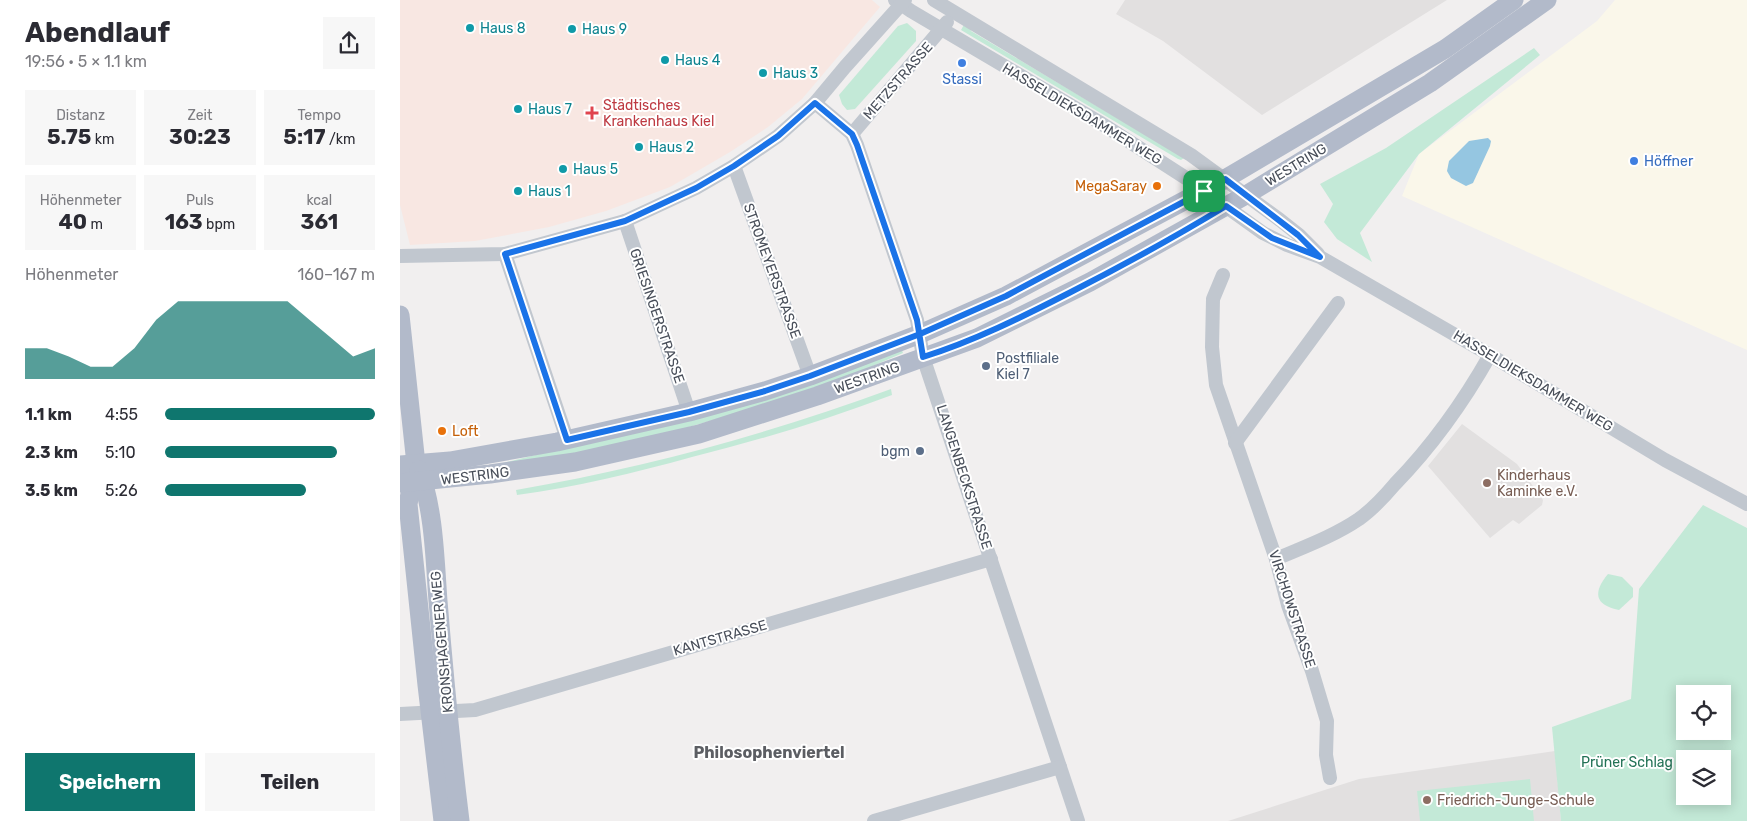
<!DOCTYPE html>
<html lang="de">
<head>
<meta charset="utf-8">
<style>
  :root { --surface:#fff; --page:#f7f7f7; --text:#2b2b33; --muted:#7c7c81; --accent:#0f766e }
  body { margin:0; font-family:Rubik,sans-serif; background:var(--page); color:var(--text); height:100vh; display:flex; flex-direction:column; font-size:19px; white-space:nowrap }
  * { box-sizing:border-box; margin:0 }
  p { font-size:16px; color:var(--muted) }
  .icon { flex:none; width:28px; height:28px; fill:none; stroke:currentColor; stroke-width:2; stroke-linecap:round; stroke-linejoin:round }
  .map { position:relative; flex:1; overflow:hidden }
  .side { display:flex; flex-direction:column; background:var(--surface); width:400px }
  .side>* { flex:none }
  .buttons { position:absolute; left:1276px; top:685px; display:grid; gap:10px }
  .buttons a { display:grid; place-items:center; width:55px; height:55px; border-radius:0px; background:var(--surface); box-shadow:0 2px 12px #0003; font-size:25px }
  .pin { position:absolute; display:grid; place-items:center; width:42px; height:42px; color:#fff; margin:-21px; border-radius:10px; box-shadow:0 2px 8px #0006 }
  .round { display:grid; place-items:center; flex:none; width:52px; height:52px; border-radius:0px; background:var(--page) }
  .headline { display:flex; align-items:center; justify-content:space-between; height:85px; padding:0 25px }
  h1 { font-size:28px; font-weight:700; line-height:38px }
  .stats { display:grid; grid-template-columns:repeat(3,1fr); gap:8px; height:85px; padding:5px 25px }
  .stats div { display:grid; align-content:center; border-radius:0px; background:var(--page); text-align:center }
  .stats b { font-size:21px; font-weight:700 }
  .stats small { font-size:14px; font-weight:400 }
  .stats p { font-size:14px }
  .chart { height:140px; padding:10px 25px }
  .chart p { display:flex; justify-content:space-between }
  .chart svg { width:100%; height:90px; margin-top:5px; fill:var(--accent); opacity:.7 }
  .button { display:flex; gap:10px; margin-top:auto; padding:10px 25px }
  .button a { flex:1; height:58px; border-radius:0px; background:var(--accent); color:#fff; font-size:20px; font-weight:700; line-height:58px; text-align:center }
  .button a+a { background:var(--page); color:var(--text) }
  ul { padding:0 25px; list-style:none; font-size:16px }
  li { display:grid; grid-template-columns:80px 60px 1fr; align-items:center; height:38px }
  li i { height:12px; border-radius:6px; background:var(--accent) }
  main { display:flex; flex:1; min-height:0 }
  .map>svg:first-child { display:block }
  .commercial { fill:#faf7ea }
  .education { fill:#e2e0e0 }
  .medical { fill:#f8e7e2 }
  .green { fill:#c3e9d7; fill-rule:evenodd }
  .water { fill:#95c6e1 }
  .lines { fill:none; stroke-linecap:round; stroke-linejoin:round }
  .minor { stroke:#c1c7cf; stroke-width:14 }
  .major { stroke:#b2baca; stroke-width:19 }
  .route-casing { stroke:#fff; stroke-width:10 }
  .route { stroke:#1a73e8; stroke-width:6 }
  .culture-dot { fill:#0f9aa8; stroke:#fff; stroke-width:2 }
  .shop-dot { fill:#3f7fe0; stroke:#fff; stroke-width:2 }
  .health-dot { fill:#e0444e; stroke:#fff; stroke-width:2 }
  .food-dot { fill:#e8710a; stroke:#fff; stroke-width:2 }
  .service-dot { fill:#5c6f8a; stroke:#fff; stroke-width:2 }
  .education-dot { fill:#8d6e63; stroke:#fff; stroke-width:2 }
  .labels { text-anchor:middle; dominant-baseline:central; stroke-width:4; stroke-linejoin:round; paint-order:stroke }
  .culture-label { font-size:14px; fill:#0d838f; stroke:#fff; text-anchor:start }
  .shop-label { font-size:14px; fill:#366cbe; stroke:#fff }
  .street-label { font-size:14px; fill:#494f5a; stroke:#fff }
  .health-label { font-size:14px; fill:#be3a42; stroke:#fff; text-anchor:start }
  .food-label { font-size:14px; fill:#c56008; stroke:#fff; text-anchor:end }
  .service-label { font-size:14px; fill:#4e5e75; stroke:#fff; text-anchor:start }
  .education-label { font-size:14px; fill:#785e54; stroke:#fff; text-anchor:start }
  .park-label { font-size:14px; fill:#237256; stroke:#fff }
  .quarter-label { font-size:16px; font-weight:bold; fill:#5c5e63; stroke:#fff }
</style>
</head>
<body>
<main>
<section class="side">
<div class="headline"><div><h1>Abendlauf</h1><p>19:56 · 5 × 1.1 km</p></div><a class="round"><svg class="icon" aria-label="share" viewBox="0 0 24 24"><path d="M12 15V3M7 8l5-5 5 5M5 13v7h14v-7"/></svg></a></div>
<div class="stats">
<div><p>Distanz</p><b>5.75<small> km</small></b></div>
<div><p>Zeit</p><b>30:23</b></div>
<div><p>Tempo</p><b>5:17<small> /km</small></b></div>
</div>
<div class="stats">
<div><p>Höhenmeter</p><b>40<small> m</small></b></div>
<div><p>Puls</p><b>163<small> bpm</small></b></div>
<div><p>kcal</p><b>361</b></div>
</div>
<div class="chart"><p><span>Höhenmeter</span>160–167 m</p>
<svg viewBox="0 0 160 44" preserveAspectRatio="none"><path d="M0 44V29L10 29L20 33L30 38L40 38L50 29L60 15L70 6L80 6L90 6L100 6L110 6L120 6L130 15L140 24L150 33L160 29V44z"/></svg>
</div>
<ul>
<li><b>1.1 km</b>4:55<i style="width:100%"></i></li>
<li><b>2.3 km</b>5:10<i style="width:82%"></i></li>
<li><b>3.5 km</b>5:26<i style="width:67%"></i></li>
</ul>
<div class="button"><a>Speichern</a><a>Teilen</a></div>
</section>
<div class="map">
<svg width="1347" height="821" viewBox="0 0 1347 821">
  <rect width="100%" height="100%" fill="#f1efef"/>
  <path class="commercial" d="M1215,0H1347V350L1002,196L1019,154L1197,21Z"/>
  <g class="education">
    <path d="M725,0H1047L862,115L763,41L716,14Z"/>
    <path d="M1062,424L1117,464L1143,500L1142,505L1119,524L1113,520L1090,538L1028,466Z"/>
    <path d="M1155,751L1161,821H828L959,779Z"/>
  </g>
  <path class="medical" d="M0,0H472L480,7L402,99L368,127L330,152L270,187L206,211L149,227L75,241L10,245L0,205Z"/>
  <g class="green">
    <path d="M507,23L516,31V41L455,109L447,110L442,104L439,95L498,26Z"/>
    <path d="M565,23L569,26L571,31L784,158L781,160L778,159L561,30Z"/>
    <path d="M1134,48L1140,55L1019,154L960,233L972,262L937,239L924,222L933,204L920,184L986,148Z"/>
    <path d="M501,348L503,353L454,374L429,387L226,445L87,467L294,416Z"/>
    <path d="M491,389L492,395C426,420 360,440 292,457C234,473 176,487 117,495L116,490C244,468 369,434 491,389Z"/>
    <path d="M1303,505L1347,528V821H1161L1152,727L1231,699L1239,589ZM1285,694H1322V731H1285ZM1285,759H1322V796H1285Z"/>
    <path d="M1208,574L1222,577L1233,588V597L1219,610C1194,605 1193,592 1208,574Z"/>
    <path d="M1130,779L1134,821H1020L1017,791Z"/>
  </g>
  <path class="water" d="M1088,138L1091,141L1090,146L1073,183L1066,186L1051,178L1047,171L1049,161L1069,141Z"/>
  <g class="lines">
    <g class="minor">
      <path d="M495,0L511,11L699,122L789,180L863,233L887,245L920,257L1090,355L1265,460L1347,504"/>
      <path d="M534,0L791,155L880,220L899,235L918,254"/>
      <path d="M415,103L452,134L457,145L517,320L523,357L678,821"/>
      <path d="M452,134L547,22"/>
      <path d="M334,166L410,376"/>
      <path d="M225,221L289,412"/>
      <path d="M105,254L167,439"/>
      <path d="M0,256L105,254L225,221L296,188L334,166L378,136L415,103L445,67L505,0"/>
      <path d="M823,275L813,299L812,347L816,385L876,559L888,605L912,671L927,721L926,755L930,778"/>
      <path d="M835,443L938,303"/>
      <path d="M876,559C904,547 934,536 959,519C973,509 984,497 995,484C1032,446 1064,401 1090,355"/>
      <path d="M0,714L75,710L591,559"/>
      <path d="M474,821L660,767"/>
    </g>
    <g class="major">
      <path d="M0,315L16,464L8,504L27,685L43,821"/>
      <path d="M0,465L50,461L157,442L289,412L365,391L410,376L520,334L606,296L825,179L1045,49L1114,0"/>
      <path d="M19,470C34,508 35,561 38,601C44,675 51,748 60,821"/>
      <path d="M0,483L90,474L175,462L299,434L417,396L577,338L690,282L846,195L1030,83L1147,0"/>
    </g>
  </g>
  <g class="lines">
    <g class="route-casing">
      <path id="route" d="M804,191L606,296L520,334L410,376L365,391L289,412L167,440L105,254L225,221L296,188L334,166L378,136L415,103L452,134L457,145L517,320L523,357C574,341 622,317 669,293C722,266 775,237 826,206L872,238L920,257L898,235L825,179L804,191"/>
    </g>
    <use href="#route" class="route"/>
  </g>
  <g class="culture-dot">
    <circle cx="70" cy="28" r="5"/>
    <circle cx="172" cy="29" r="5"/>
    <circle cx="265" cy="60" r="5"/>
    <circle cx="363" cy="73" r="5"/>
    <circle cx="118" cy="109" r="5"/>
    <circle cx="239" cy="147" r="5"/>
    <circle cx="163" cy="169" r="5"/>
    <circle cx="118" cy="191" r="5"/>
  </g>
  <g class="shop-dot">
    <circle cx="562" cy="63" r="5"/>
    <circle cx="1234" cy="161" r="5"/>
  </g>
  <path class="health-dot" d="M189.5 105.5h5v5h5v5h-5v5h-5v-5h-5v-5h5z"/>
  <g class="food-dot">
    <circle cx="757" cy="186" r="5"/>
    <circle cx="42" cy="431" r="5"/>
  </g>
  <g class="service-dot">
    <circle cx="586" cy="366" r="5"/>
    <circle cx="520" cy="451" r="5"/>
  </g>
  <g class="education-dot">
    <circle cx="1087" cy="483" r="5"/>
    <circle cx="1027" cy="800" r="5"/>
  </g>
  <g class="labels">
    <g class="culture-label">
      <text x="80" y="28">Haus 8</text>
      <text x="182" y="29">Haus 9</text>
      <text x="275" y="60">Haus 4</text>
      <text x="373" y="73">Haus 3</text>
      <text x="128" y="109">Haus 7</text>
      <text x="249" y="147">Haus 2</text>
      <text x="173" y="169">Haus 5</text>
      <text x="128" y="191">Haus 1</text>
    </g>
    <g class="shop-label">
      <text x="562" y="79">Stassi</text>
      <text x="1244" y="161" text-anchor="start">Höffner</text>
    </g>
    <g class="street-label">
      <text transform="translate(498 81) rotate(-49)">METZSTRASSE</text>
      <text transform="translate(682 114) rotate(31)">HASSELDIEKSDAMMER WEG</text>
      <text transform="translate(896 165) rotate(-31)">WESTRING</text>
      <text transform="translate(372 271) rotate(70)">STROMEYERSTRASSE</text>
      <text transform="translate(257 316) rotate(71)">GRIESINGERSTRASSE</text>
      <text transform="translate(467 378) rotate(-20)">WESTRING</text>
      <text transform="translate(1133 381) rotate(31)">HASSELDIEKSDAMMER WEG</text>
      <text transform="translate(75 476) rotate(-7)">WESTRING</text>
      <text transform="translate(564 477) rotate(72)">LANGENBECKSTRASSE</text>
      <text transform="translate(892 609) rotate(72)">VIRCHOWSTRASSE</text>
      <text transform="translate(320 638) rotate(-16)">KANTSTRASSE</text>
      <text transform="translate(42 642) rotate(-95)">KRONSHAGENER WEG</text>
    </g>
    <g class="health-label">
      <text x="203" y="105">Städtisches<tspan x="203" dy="16">Krankenhaus Kiel</tspan></text>
    </g>
    <g class="food-label">
      <text x="747" y="186">MegaSaray</text>
      <text x="52" y="431" text-anchor="start">Loft</text>
    </g>
    <g class="service-label">
      <text x="596" y="358">Postfiliale<tspan x="596" dy="16">Kiel 7</tspan></text>
      <text x="510" y="451" text-anchor="end">bgm</text>
    </g>
    <g class="education-label">
      <text x="1097" y="475">Kinderhaus<tspan x="1097" dy="16">Kaminke e.V.</tspan></text>
      <text x="1037" y="800">Friedrich-Junge-Schule</text>
    </g>
    <g class="park-label">
      <text x="1227" y="762">Prüner Schlag</text>
    </g>
    <g class="quarter-label">
      <text x="369" y="752">Philosophenviertel</text>
    </g>
  </g>
</svg>
<div class="buttons">
<a><svg class="icon" aria-label="locate" viewBox="0 0 24 24"><circle cx="12" cy="12" r="6"/><path d="M12 2v4M12 18v4M2 12h4M18 12h4"/></svg></a>
<a><svg class="icon" aria-label="layers" viewBox="0 0 24 24"><path d="M12 4l9 5-9 5-9-5zM3 14l9 5 9-5"/></svg></a>
</div>
<div class="pin" style="left:804px;top:191px;background:#1e9e55"><svg class="icon" aria-label="arrive" viewBox="0 0 24 24"><path d="M6 21V4h12l-3 4 3 4H6"/></svg></div>
</div>
</main>
</body>
</html>
